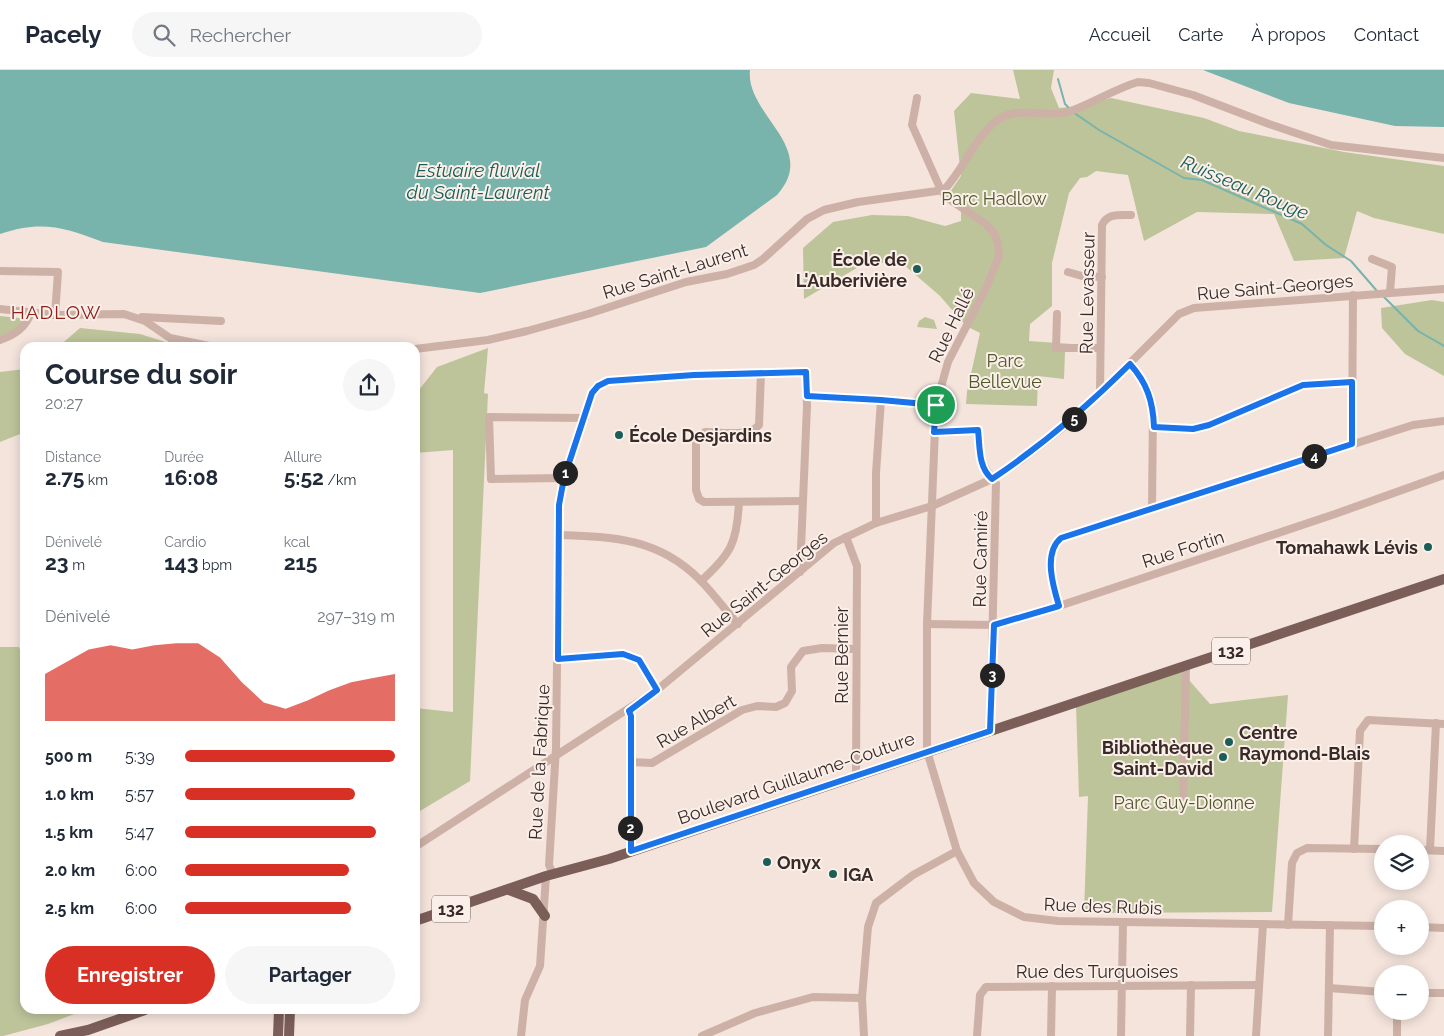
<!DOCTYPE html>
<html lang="fr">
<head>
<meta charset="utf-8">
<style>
  :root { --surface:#fff; --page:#f6f6f7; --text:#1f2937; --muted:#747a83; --line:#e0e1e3; --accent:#d93025 }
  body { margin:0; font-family:Raleway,sans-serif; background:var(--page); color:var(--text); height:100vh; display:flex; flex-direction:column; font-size:19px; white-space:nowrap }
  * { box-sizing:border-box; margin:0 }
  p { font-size:16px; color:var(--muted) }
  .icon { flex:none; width:28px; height:28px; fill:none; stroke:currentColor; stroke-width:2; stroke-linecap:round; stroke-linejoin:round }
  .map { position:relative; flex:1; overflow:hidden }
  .panel { position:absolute; left:20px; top:272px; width:400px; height:672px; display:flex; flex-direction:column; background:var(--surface); border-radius:15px; box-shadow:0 2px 12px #0003 }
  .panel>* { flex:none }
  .buttons { position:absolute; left:1374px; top:765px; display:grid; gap:10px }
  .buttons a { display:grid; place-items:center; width:55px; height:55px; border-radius:50%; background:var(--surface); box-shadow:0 2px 12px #0003; font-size:25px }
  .pin { position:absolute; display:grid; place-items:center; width:42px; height:42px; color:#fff; margin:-21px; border:2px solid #fff; border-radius:50%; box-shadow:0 1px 5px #0007 }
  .km { position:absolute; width:25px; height:25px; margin:-12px; border-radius:50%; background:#222; color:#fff; font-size:14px; line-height:25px; text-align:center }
  .round { display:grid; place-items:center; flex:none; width:52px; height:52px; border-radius:26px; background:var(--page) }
  .overview { display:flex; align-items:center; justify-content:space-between; height:85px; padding:0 25px }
  h1 { font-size:28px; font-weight:700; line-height:38px }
  .figures { display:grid; grid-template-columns:repeat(3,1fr); gap:8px; height:85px; padding:5px 25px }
  .figures div { display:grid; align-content:center }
  .figures b { font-size:21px; font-weight:700 }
  .figures small { font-size:14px; font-weight:400 }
  .figures p { font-size:14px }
  .chart { height:140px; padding:10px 25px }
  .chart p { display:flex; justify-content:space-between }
  .chart svg { width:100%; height:90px; margin-top:5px; fill:var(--accent); opacity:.7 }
  .primary-button { display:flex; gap:10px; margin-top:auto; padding:10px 25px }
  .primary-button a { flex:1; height:58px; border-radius:30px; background:var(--accent); color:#fff; font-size:20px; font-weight:700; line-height:58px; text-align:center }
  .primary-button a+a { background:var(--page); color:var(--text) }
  ul { padding:0 25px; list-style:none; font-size:16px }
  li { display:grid; grid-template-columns:80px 60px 1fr; align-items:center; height:38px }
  li i { height:12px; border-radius:6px; background:var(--accent) }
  header { display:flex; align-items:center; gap:30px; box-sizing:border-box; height:70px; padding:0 25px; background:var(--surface); border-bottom:1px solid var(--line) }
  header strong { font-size:24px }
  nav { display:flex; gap:28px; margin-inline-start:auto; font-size:18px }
  .search { width:350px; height:45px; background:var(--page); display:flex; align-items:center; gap:12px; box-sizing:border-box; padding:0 18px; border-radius:28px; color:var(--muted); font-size:19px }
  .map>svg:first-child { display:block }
  .green { fill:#bdc49a }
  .water { fill:#78b3ac }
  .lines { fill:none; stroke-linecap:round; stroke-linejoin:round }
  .stream { stroke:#78b3ac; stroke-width:2 }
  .minor { stroke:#cdb1a6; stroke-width:8 }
  .major { stroke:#7c5e58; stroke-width:10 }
  .route-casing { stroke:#fff; stroke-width:10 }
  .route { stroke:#1a73e8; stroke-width:6 }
  .poi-dot { fill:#1a5e57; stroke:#fbefe9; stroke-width:2 }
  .labels { text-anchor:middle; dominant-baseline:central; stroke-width:4; stroke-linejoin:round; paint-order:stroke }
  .shield { fill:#fbefe9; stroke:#736562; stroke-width:1 }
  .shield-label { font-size:16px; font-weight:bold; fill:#392a28 }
  .park-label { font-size:18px; fill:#505929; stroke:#fbefe9 }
  .poi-label { font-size:18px; font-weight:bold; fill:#392a28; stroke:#fbefe9; text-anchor:start }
  .street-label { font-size:18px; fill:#392a28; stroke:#fbefe9 }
  .water-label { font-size:19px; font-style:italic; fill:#1a5e57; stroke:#fbefe9 }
  .neighbourhood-label { font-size:19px; letter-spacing:1px; fill:#8e221a; stroke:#fbefe9 }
</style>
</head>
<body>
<header>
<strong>Pacely</strong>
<div class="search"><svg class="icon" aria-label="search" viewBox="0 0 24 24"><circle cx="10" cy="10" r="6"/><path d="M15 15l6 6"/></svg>Rechercher</div>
<nav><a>Accueil</a><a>Carte</a><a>À propos</a><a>Contact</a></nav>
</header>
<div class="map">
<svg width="1444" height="966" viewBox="0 0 1444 966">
  <rect width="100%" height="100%" fill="#f4e4dc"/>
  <g class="green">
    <path d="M1013,0H1054L1051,18L1059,38L1081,36L1111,28L1204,48L1239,61L1344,82L1444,96V164L1374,148L1357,141L1344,188L1294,191L1274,144L1197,142L1144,171L1128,105L1096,101L1087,107L1080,108L1069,123L1052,193V236L1030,254L1029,271L1100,276V282H1065L1064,309L1038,306L1037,336L966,334L967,322L980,263L966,256L940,226L903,194L867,192L804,229L803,178L833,152L872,145L908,146L945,156L961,151V130L950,122L961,106L954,41L971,23L1020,29Z"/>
    <path d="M1432,230L1444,232V306L1405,284L1382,258L1381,238Z"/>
    <path d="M0,246L29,249L0,270Z"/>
    <path d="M925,247L934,250L937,259L917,257L919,251Z"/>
    <path d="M80,258L140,264L172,274V277H58Z"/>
    <path d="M488,278L484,323L488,324L470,711L415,744V638L453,642V380L415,383V325L437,297Z"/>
    <path d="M25,299V362L0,372V302Z"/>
    <path d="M0,577H19L25,595V940H85L48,954L3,966H0Z"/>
    <path d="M1181,601L1210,634L1288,625L1272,842L1084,843L1088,726L1079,727L1076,635Z"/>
  </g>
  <g class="water">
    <path d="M0,0H750C745,45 820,77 777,125L706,177L480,223L103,172C64,157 41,150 0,164Z"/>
    <path d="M1203,0H1444V57L1395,56L1289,33Z"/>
  </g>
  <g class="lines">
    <g class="stream">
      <path d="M1058,9L1065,34L1070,39"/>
      <path d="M1073,42L1099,60L1184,108L1202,110L1302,154L1326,175L1351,191L1377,221"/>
      <path d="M1383,226L1418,261L1444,276"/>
    </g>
    <g class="minor">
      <path d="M917,28L912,55L940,118L946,127L986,154L994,163L998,173L999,186L987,216L948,292L936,335L927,554V681L957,781L974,813L994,832L1024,847L1058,851L1382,856"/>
      <path d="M1372,189L1392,197L1390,222"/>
      <path d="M0,201L58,202L55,245"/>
      <path d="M1068,202L1082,206L1102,207"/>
      <path d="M0,239L55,245L124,244L145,251L170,268L219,278"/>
      <path d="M1057,244L1056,278H1100"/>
      <path d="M142,247L221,251"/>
      <path d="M0,270C14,265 26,258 31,242"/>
      <path d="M415,279L488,270L527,261L588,244L686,212L727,204L754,195L763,189L807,149L824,140L858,132L944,120C963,100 973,71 994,53C1016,33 1043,49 1068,42C1092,34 1114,19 1138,12L1149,13L1193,25L1269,54L1331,75L1444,88"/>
      <path d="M1130,293L1148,320L1153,338L1152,439"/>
      <path d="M761,302L759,355C750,367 720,362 705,362L699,366L696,373V420L699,429L704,432L802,431"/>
      <path d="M1100,324L1102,155C1108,143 1119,145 1131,145"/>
      <path d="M807,326L881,330L936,335"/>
      <path d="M1154,357L1193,359L1209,355L1303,315L1352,312"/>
      <path d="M934,362L978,360C980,385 979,393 996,413L990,661"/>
      <path d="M1352,374L1353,225"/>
      <path d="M564,408L491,409L489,347L585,348"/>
      <path d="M876,453V403L881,330"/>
      <path d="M558,465C614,467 658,468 700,510C714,524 725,540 738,554"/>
      <path d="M846,467L857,496L856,705"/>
      <path d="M701,511C731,484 737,473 739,432"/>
      <path d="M1059,536C1053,516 1043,483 1061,468L1413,355L1444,351"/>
      <path d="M927,554L994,555L1059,536L1335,444L1444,405"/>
      <path d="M558,589L623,584L639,590L657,620"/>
      <path d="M629,641L631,646V781"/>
      <path d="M631,692L652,693L742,640L757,636L776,637L785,633L792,621L791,597L803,581L822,578L855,579"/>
      <path d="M1183,735L1186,596"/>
      <path d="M415,777L657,620L834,473L876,453L932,436L992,409L1020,391L1075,348L1179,244L1194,238L1444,219"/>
      <path d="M1354,779L1360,661L1368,650L1444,654"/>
      <path d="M1420,780L1444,781"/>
      <path d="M1430,780L1436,653"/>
      <path d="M553,804L549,795L556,678L559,435L564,408L592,323L598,316L608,311L694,305L806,302L807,336L800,502"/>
      <path d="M1288,855L1292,793L1297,783L1307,778L1382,779"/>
      <path d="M1420,857L1444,858"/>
      <path d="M1329,918L1382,922"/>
      <path d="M1420,923H1444"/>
      <path d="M521,966L525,930L540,896L546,806"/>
      <path d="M702,966L755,943L813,927L862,928"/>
      <path d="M864,966L862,928L868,857L876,833L913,805L957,781"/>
      <path d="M977,966L980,925L986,917L1258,915"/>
      <path d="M1051,966L1052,916"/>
      <path d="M1121,966L1123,852"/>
      <path d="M1190,966L1191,915"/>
      <path d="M1256,966L1263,854"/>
      <path d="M1328,966L1330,855"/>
      <path d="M1397,966V941"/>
    </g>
    <g class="major">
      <path d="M509,820L533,829L545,846"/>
      <path d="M415,851L546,806L609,789L1444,509"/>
      <path d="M60,966L88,960L145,940"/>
      <path d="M278,966L279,940"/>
      <path d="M289,966L290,940"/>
    </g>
  </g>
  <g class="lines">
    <g class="route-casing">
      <path id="route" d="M1130,294C1147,313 1153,331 1154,357L1193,359L1209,355L1303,315L1352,312V374L1061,468C1043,483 1053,516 1059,536L994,555L990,661L631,781V646L629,641L657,620L639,590L623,584L558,589L559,435L564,408L592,323L598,316L608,311L694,305L806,302L807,326L881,330L936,335L934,362L978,360C980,377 978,397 992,409C1043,375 1087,337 1130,294Z"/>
    </g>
    <use href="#route" class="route"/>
  </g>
  <g class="poi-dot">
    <circle cx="917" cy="199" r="5"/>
    <circle cx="619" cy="365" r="5"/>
    <circle cx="1428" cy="477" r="5"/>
    <circle cx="1229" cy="672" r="5"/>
    <circle cx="1223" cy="687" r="5"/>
    <circle cx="767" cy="792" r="5"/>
    <circle cx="833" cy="804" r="5"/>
  </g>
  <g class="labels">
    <g class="shield">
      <rect x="1212" y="567.5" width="38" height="27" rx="4"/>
      <rect x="432" y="825.5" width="38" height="27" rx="4"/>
    </g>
    <g class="shield-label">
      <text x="1231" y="581">132</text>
      <text x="451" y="839">132</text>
    </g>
    <g class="park-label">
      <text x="994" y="128">Parc Hadlow</text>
      <text x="1005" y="290">Parc<tspan x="1005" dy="21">Bellevue</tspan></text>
      <text x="1184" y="732">Parc Guy-Dionne</text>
    </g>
    <g class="poi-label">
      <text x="907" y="189" text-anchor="end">École de<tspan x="907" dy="21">L'Auberivière</tspan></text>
      <text x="629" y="365">École Desjardins</text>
      <text x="1418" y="477" text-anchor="end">Tomahawk Lévis</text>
      <text x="1239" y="662">Centre<tspan x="1239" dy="21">Raymond-Blais</tspan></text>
      <text x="1213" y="677" text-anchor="end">Bibliothèque<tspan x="1213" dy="21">Saint-David</tspan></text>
      <text x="777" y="792">Onyx</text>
      <text x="843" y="804">IGA</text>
    </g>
    <g class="street-label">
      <text transform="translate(675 201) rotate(-17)">Rue Saint-Laurent</text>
      <text transform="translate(1275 217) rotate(-5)">Rue Saint-Georges</text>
      <text transform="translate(1087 223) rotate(-89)">Rue Levasseur</text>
      <text transform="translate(951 255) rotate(-64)">Rue Hallé</text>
      <text transform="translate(1183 479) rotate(-18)">Rue Fortin</text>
      <text transform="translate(980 489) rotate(-89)">Rue Camiré</text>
      <text transform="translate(764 514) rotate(-39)">Rue Saint-Georges</text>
      <text transform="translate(841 585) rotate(-90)">Rue Bernier</text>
      <text transform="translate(696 651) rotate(-30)">Rue Albert</text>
      <text transform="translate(539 692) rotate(-87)">Rue de la Fabrique</text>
      <text transform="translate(796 708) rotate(-19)">Boulevard Guillaume-Couture</text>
      <text transform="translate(1103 836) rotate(2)">Rue des Rubis</text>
      <text x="1097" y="901">Rue des Turquoises</text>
    </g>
    <g class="water-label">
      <text x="478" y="100">Estuaire fluvial<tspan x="478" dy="22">du Saint-Laurent</tspan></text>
      <text transform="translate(1245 117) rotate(23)">Ruisseau Rouge</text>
    </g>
    <g class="neighbourhood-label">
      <text x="56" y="242">HADLOW</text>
    </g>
  </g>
</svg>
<div class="buttons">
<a><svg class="icon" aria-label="layers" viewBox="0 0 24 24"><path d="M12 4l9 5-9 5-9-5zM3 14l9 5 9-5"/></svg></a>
<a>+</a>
<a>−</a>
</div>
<div class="pin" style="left:936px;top:335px;background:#1e9e55"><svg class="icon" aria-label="arrive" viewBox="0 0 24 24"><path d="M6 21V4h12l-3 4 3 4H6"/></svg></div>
<b class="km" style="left:565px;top:403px">1</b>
<b class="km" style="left:630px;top:758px">2</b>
<b class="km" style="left:992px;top:605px">3</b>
<b class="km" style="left:1314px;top:386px">4</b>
<b class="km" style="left:1074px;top:349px">5</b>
<section class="panel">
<div class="overview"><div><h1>Course du soir</h1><p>20:27</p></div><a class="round"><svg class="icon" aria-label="share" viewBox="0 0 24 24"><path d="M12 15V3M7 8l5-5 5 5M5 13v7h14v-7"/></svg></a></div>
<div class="figures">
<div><p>Distance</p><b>2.75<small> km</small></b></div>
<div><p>Durée</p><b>16:08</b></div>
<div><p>Allure</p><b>5:52<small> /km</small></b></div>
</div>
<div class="figures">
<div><p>Dénivelé</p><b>23<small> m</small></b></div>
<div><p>Cardio</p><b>143<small> bpm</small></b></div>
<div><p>kcal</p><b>215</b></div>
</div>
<div class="chart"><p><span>Dénivelé</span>297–319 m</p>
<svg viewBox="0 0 160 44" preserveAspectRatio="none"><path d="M0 44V21L10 15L20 9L30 7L40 9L50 7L60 6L70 6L80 13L90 25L100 35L110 38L120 34L130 29L140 25L150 23L160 21V44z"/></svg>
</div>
<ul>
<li><b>500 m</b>5:39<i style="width:100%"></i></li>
<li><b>1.0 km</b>5:57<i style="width:81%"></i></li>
<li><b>1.5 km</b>5:47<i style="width:91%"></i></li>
<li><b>2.0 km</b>6:00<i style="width:78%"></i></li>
<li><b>2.5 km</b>6:00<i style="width:79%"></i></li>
</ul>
<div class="primary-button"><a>Enregistrer</a><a>Partager</a></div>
</section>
</div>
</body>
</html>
